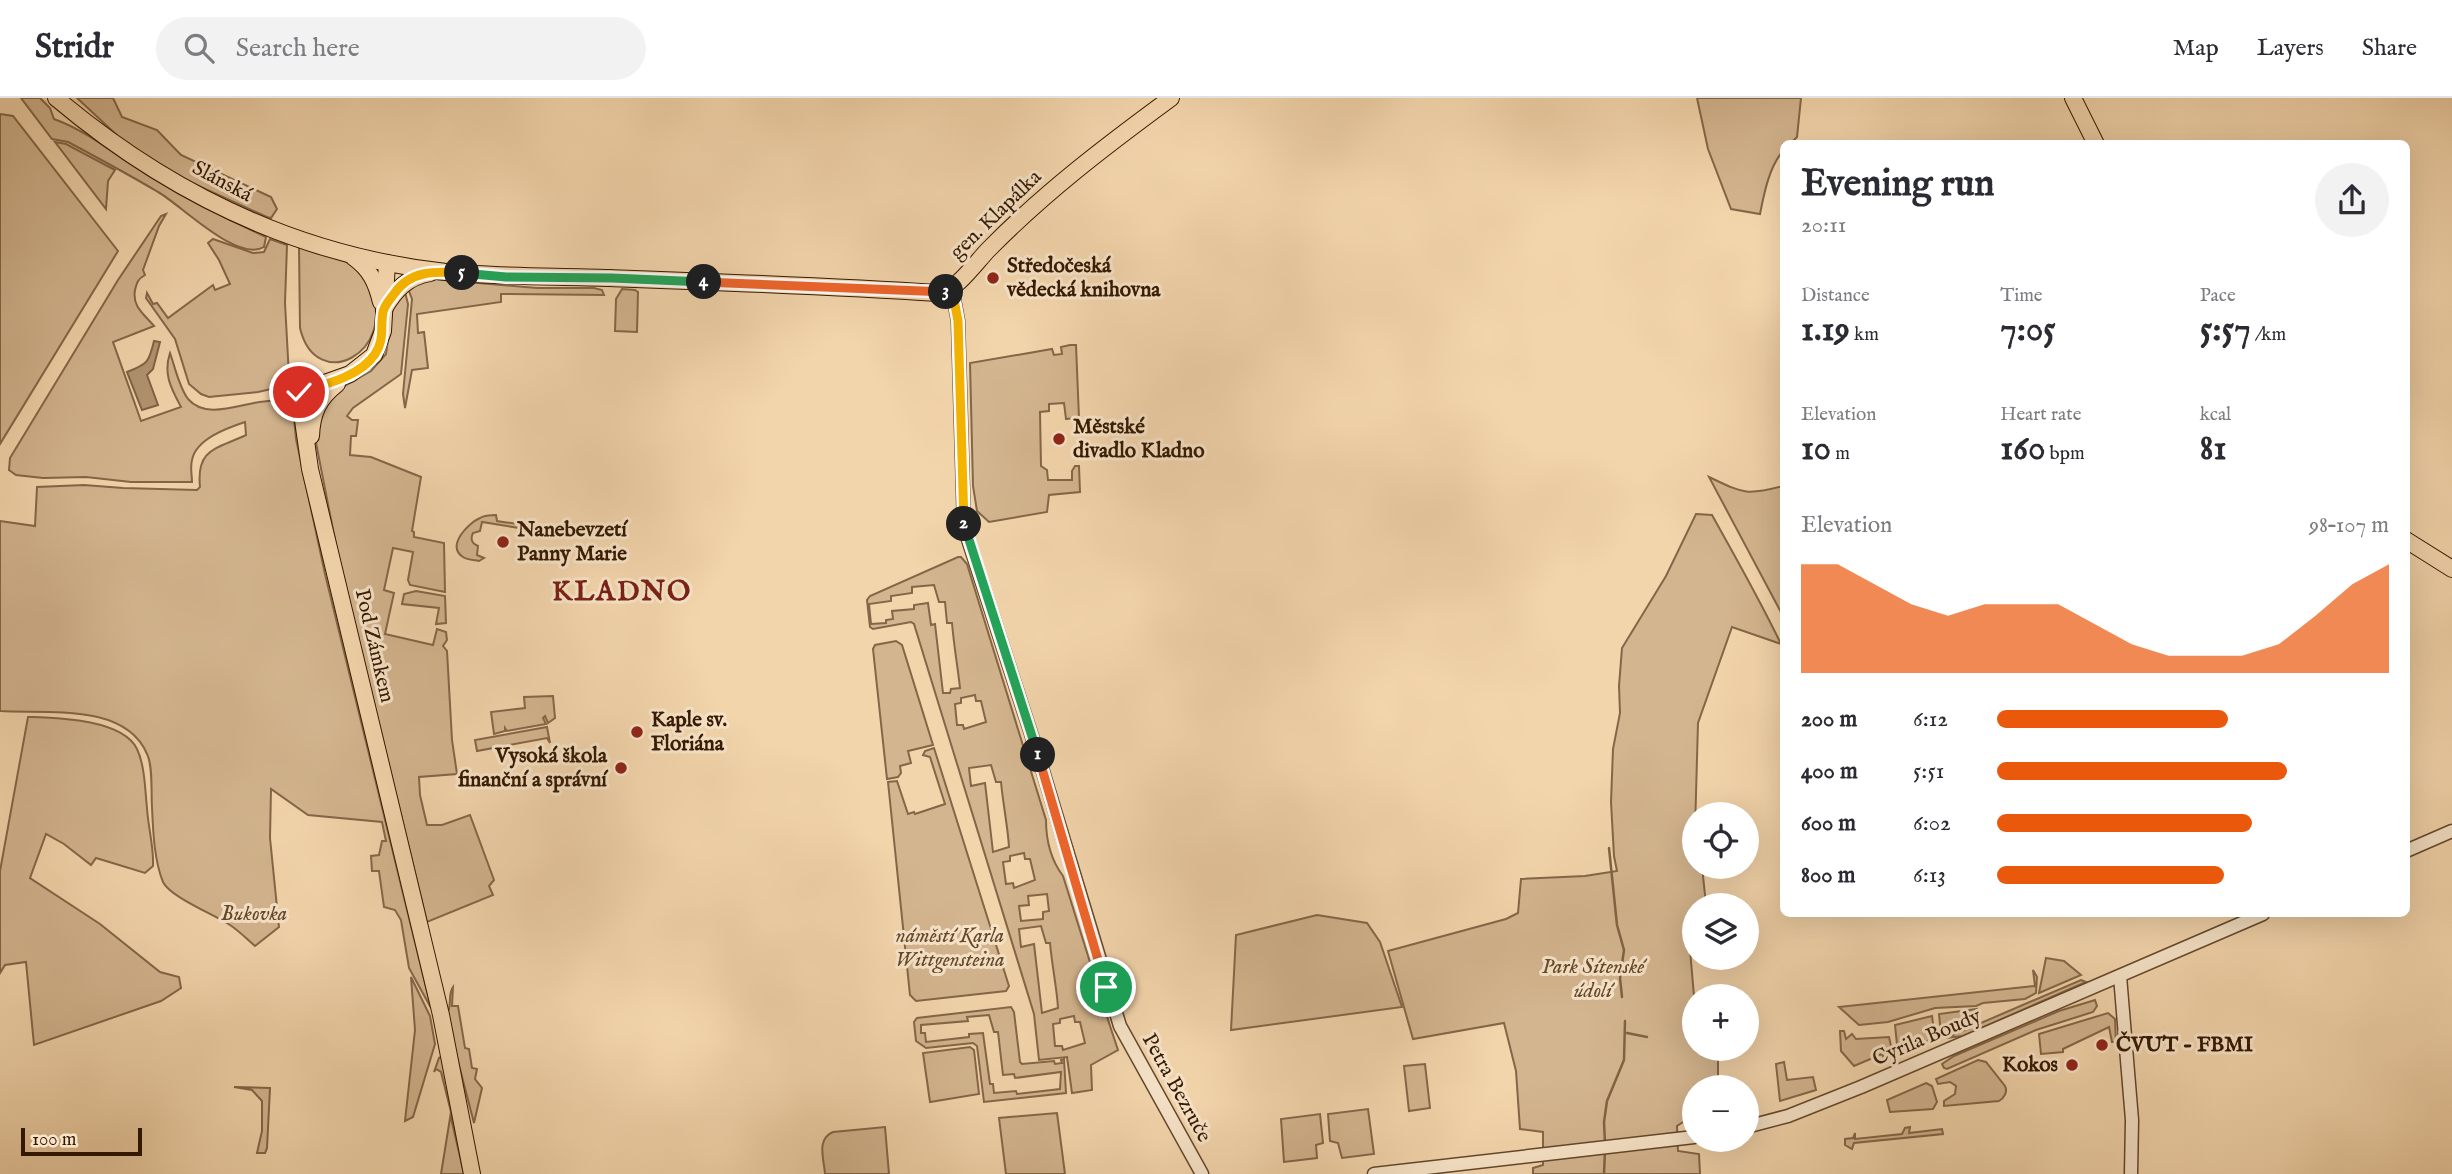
<!DOCTYPE html>
<html lang="en">
<head>
<meta charset="utf-8">
<style>
  :root { --surface:#fff; --page:#f2f2f3; --text:#2b2b33; --muted:#7c7c81; --line:#e1e1e2; --accent:#ea580c }
  body { margin:0; font-family:"IM FELL English",serif; background:var(--page); color:var(--text); height:100vh; display:flex; flex-direction:column; font-size:26px; white-space:nowrap }
  * { box-sizing:border-box; margin:0 }
  p { font-size:23px; color:var(--muted) }
  .icon { flex:none; width:38px; height:38px; fill:none; stroke:currentColor; stroke-width:2; stroke-linecap:round; stroke-linejoin:round }
  .map { position:relative; flex:1; overflow:hidden }
  .details { position:absolute; left:1780px; top:42px; width:630px; height:777px; display:flex; flex-direction:column; background:var(--surface); border-radius:10px; box-shadow:0 7px 28px #0002 }
  .details>* { flex:none }
  .fabs { position:absolute; left:1682px; top:704px; display:grid; gap:14px }
  .fabs a { display:grid; place-items:center; width:77px; height:77px; border-radius:50%; background:var(--surface); box-shadow:0 7px 28px #0002; font-size:35px }
  .scale { position:absolute; left:21px; bottom:18px; width:121px; box-sizing:border-box; padding-left:7px; border:4px solid #351800; border-top:0; font-size:19px; line-height:24px; white-space:nowrap; color:#351800; -webkit-text-stroke:5px #f7e4c9; paint-order:stroke }
  .pin { position:absolute; display:grid; place-items:center; width:60px; height:60px; color:#fff; margin:-30px; border:4px solid #fff; border-radius:50%; box-shadow:0 2px 7px #0007 }
  .km { position:absolute; width:35px; height:35px; margin:-18px; border-radius:50%; background:#222; color:#fff; font-size:19px; line-height:35px; text-align:center }
  .round { display:grid; place-items:center; flex:none; width:74px; height:74px; border-radius:37px; background:var(--page) }
  .headline { display:flex; align-items:center; justify-content:space-between; height:119px; padding:0 21px }
  h1 { font-size:38px; font-weight:700; line-height:52px }
  .stats { display:grid; grid-template-columns:repeat(3,1fr); gap:10px; height:119px; padding:7px 21px }
  .stats div { display:grid; align-content:center }
  .stats b { font-size:35px; font-weight:700 }
  .stats small { font-size:19px; font-weight:400 }
  .stats p { font-size:19px }
  .chart { height:196px; padding:14px 21px }
  .chart p { display:flex; justify-content:space-between }
  .chart svg { width:100%; height:126px; margin-top:7px; fill:var(--accent); opacity:.7 }
  ul { padding:0 21px; list-style:none; font-size:23px }
  li { display:grid; grid-template-columns:112px 84px 1fr; align-items:center; height:52px }
  li i { height:18px; border-radius:9px; background:var(--accent) }
  header { display:flex; align-items:center; gap:42px; box-sizing:border-box; height:98px; padding:0 35px; background:var(--surface); border-bottom:2px solid var(--line) }
  header strong { font-size:33px }
  nav { display:flex; gap:38px; margin-inline-start:auto; font-size:24px }
  .search { width:490px; height:63px; background:var(--page); display:flex; align-items:center; gap:18px; box-sizing:border-box; padding:0 24px; border-radius:38px; color:var(--muted); font-size:26px }
  .map>svg:first-child { display:block }
  .green { fill:#d3b58f; stroke:#846648; stroke-width:2; fill-rule:evenodd }
  .water { fill:#b29572; stroke:#806344; stroke-width:2 }
  .lines { fill:none; stroke-linecap:round; stroke-linejoin:round }
  .stream { stroke:#806344; stroke-width:2.5 }
  .minor-casing { stroke:#64472b; stroke-width:15 }
  .major-casing { stroke:#351800; stroke-width:18 }
  .minor { stroke:#f7e4c9; stroke-width:12 }
  .major { stroke:#f3d5ac; stroke-width:16 }
  .split-1-casing { stroke:#fff; stroke-width:14 }
  .split-2-casing { stroke:#fff; stroke-width:14 }
  .split-3-casing { stroke:#fff; stroke-width:14 }
  .split-4-casing { stroke:#fff; stroke-width:14 }
  .split-5-casing { stroke:#fff; stroke-width:14 }
  .split-6-casing { stroke:#fff; stroke-width:14 }
  .split-1 { stroke:#f0652b; stroke-width:9 }
  .split-2 { stroke:#22a559; stroke-width:9 }
  .split-3 { stroke:#f5b400; stroke-width:9 }
  .split-4 { stroke:#f0652b; stroke-width:9 }
  .split-5 { stroke:#22a559; stroke-width:9 }
  .split-6 { stroke:#f5b400; stroke-width:9 }
  .poi-dot { fill:#8f2418; stroke:#f7e4c9; stroke-width:2.5 }
  .labels { text-anchor:middle; dominant-baseline:central; stroke-width:6; stroke-linejoin:round; paint-order:stroke }
  .street-label { font-size:21px; fill:#351800; stroke:#f7e4c9 }
  .poi-label { font-size:21px; font-weight:bold; fill:#351800; stroke:#f7e4c9; text-anchor:start }
  .park-label { font-size:21px; font-style:italic; fill:#64472b; stroke:#f7e4c9 }
  .district-label { font-size:28px; font-weight:bold; letter-spacing:2px; fill:#7a1f14; stroke:#f7e4c9 }
</style>
</head>
<body>
<header>
<strong>Stridr</strong>
<div class="search"><svg class="icon" aria-label="search" viewBox="0 0 24 24"><circle cx="10" cy="10" r="6"/><path d="M15 15l6 6"/></svg>Search here</div>
<nav><a>Map</a><a>Layers</a><a>Share</a></nav>
</header>
<div class="map">
<svg width="2452" height="1076" viewBox="0 0 2452 1076">
  <rect width="100%" height="100%" fill="#f3d5ac"/>
  <filter id="stains"><feTurbulence type="fractalNoise" baseFrequency=".00286" numOctaves="4"/><feColorMatrix values="0 0 0 0 .2 0 0 0 0 .09 0 0 0 0 .02 0 0 0 .5 -.17"/></filter>
  <radialGradient id="worn" r=".72"><stop offset=".6" stop-color="#630" stop-opacity="0"/><stop offset="1" stop-color="#630" stop-opacity=".3"/></radialGradient>
  <g class="green">
    <path d="M21,0H40L50,10L54,21C87,33 113,55 142,73C181,98 223,119 266,139L264,149C237,165 180,106 158,94C128,76 98,60 68,44L52,41Z"/>
    <path d="M77,0H113L122,19L157,32L181,57L271,99L277,111L271,120L267,119L190,84L149,60L121,41Z"/>
    <path d="M1697,0H1801L1797,39L1791,45L1783,46V53C1769,69 1764,96 1760,116L1731,111L1708,51Z"/>
    <path d="M0,16L13,18L118,153L0,346Z"/>
    <path d="M55,44L66,46L115,72L108,83L106,111Z"/>
    <path d="M166,116L159,128L143,172L145,177C138,181 137,184 135,192C132,209 144,216 154,228L113,244L141,323L181,309C171,290 163,276 170,255C175,269 179,289 188,301C214,331 269,286 293,310L296,341L325,476L431,910L409,870L401,822L395,812L384,809L379,773H372L371,758L379,757L382,743H386L382,724L308,717L271,691L270,740L279,829L255,848C247,841 239,833 230,827C215,817 170,799 163,784C154,762 153,732 152,709C151,695 153,667 147,656C125,604 44,616 0,613V423L35,428L37,389L84,387L123,390L197,392L200,389C196,350 217,351 246,337L245,324C227,330 196,341 192,362C190,369 192,377 192,384H131L86,379L43,380L16,377L9,372L10,360L118,182L161,118Z"/>
    <path d="M213,141L253,155L264,154L270,141L287,147L285,205L289,278L285,288L258,294L209,299L201,296L189,286L175,241L146,200L147,195L153,206L157,205L168,220L213,187L215,192L230,186L219,162L208,145Z"/>
    <path d="M299,148C319,154 343,158 359,171C365,176 367,183 370,190C399,254 316,298 300,230Z"/>
    <path d="M432,181L537,190H594L602,192L604,197L501,196V204L417,216L418,235L424,234L428,270L412,272L405,310L403,296L412,201L407,188Z"/>
    <path d="M404,190L408,206L401,276L353,310L347,318L352,322H358L356,338H351L350,357L371,359L421,379L412,433L414,434V439L444,445L445,494L410,487L408,482L413,454L393,450L384,492L394,495L385,536L433,547L437,531L446,534L447,542L443,548L447,553L452,642L457,676L419,679L420,697L427,727H442L470,717L494,782L489,788L493,797L427,824L338,457L316,345L317,316L343,289L371,273L386,256L393,208Z"/>
    <path d="M622,191L635,192L638,194L637,234L615,233L616,201Z"/>
    <path d="M1070,247H1076L1079,320L1066,321L1064,305L1049,306V313L1040,314L1041,368L1047,372L1048,382H1072V373L1075,368H1079L1080,394L1049,397L1047,414L989,424L977,413L973,388L970,265L1052,251L1054,257L1062,256L1061,249Z"/>
    <path d="M1709,379C1743,395 1746,398 1783,388V518Z"/>
    <path d="M1696,416L1712,417C1736,460 1760,502 1781,546L1732,529L1698,625L1694,768H1702L1706,807H1694V837L1689,840L1694,898V950H1718V986L1716,989H1694V1017L1677,1028L1678,1053L1699,1056L1700,1076H1533V1070L1543,1067V1034L1520,1031L1516,973L1504,925L1413,941L1388,853L1506,821L1518,815L1521,781L1585,778L1617,773L1614,758L1611,704L1613,651L1620,615L1619,588L1622,550L1666,478Z"/>
    <path d="M496,417L497,423L538,429L537,433L482,424L480,433L473,435C470,441 472,446 478,448L477,457L484,460L479,463C474,462 467,462 463,459C446,448 468,425 480,420C485,417 490,417 496,417Z"/>
    <path d="M958,459H961L967,466L1046,722C1046,742 1051,762 1063,778L1110,928L1118,952L1091,967L1092,992L1072,995L1067,959L1039,962L1034,916L914,526L911,524L873,531L870,529L867,502L870,498ZM934,487L939,504H945L947,525H952C954,549 958,571 960,590L951,591L950,595H943L935,526L931,527L928,505L914,507V511L892,513L893,521L886,522V525L871,526L869,506L891,503V498L912,495V489ZM975,597L976,603H981L986,624L964,631L963,627H957L955,606L961,605V600ZM991,667L996,684H1001C1003,706 1008,730 1009,749L993,754L985,685L971,688L969,670ZM1024,755L1025,761H1030L1035,782L1014,790L1013,785L1006,786L1003,764L1010,763V758ZM1047,796L1049,813L1043,814V821L1021,823L1019,808L1029,807L1028,798ZM1041,828L1046,845H1050C1052,868 1057,891 1058,910L1042,915L1034,846L1021,849L1019,831ZM1074,918L1075,924H1080L1085,945L1063,952L1062,948H1055L1053,926L1060,925V921Z"/>
    <path d="M416,493L445,498L446,525L436,526L439,510L402,506L404,496Z"/>
    <path d="M896,543L902,547L933,647L908,653L911,665L900,668L901,675L898,679L887,681L873,551L875,547Z"/>
    <path d="M553,598L555,620L548,625L545,618L543,620L546,626L507,633L505,630V633L494,636L491,614L525,610L524,599Z"/>
    <path d="M28,619C57,620 122,621 137,651C145,668 145,692 147,710C148,729 154,749 153,768L145,775L96,760L91,767L64,746L46,736L30,780L100,826L160,874L179,879L181,890L161,903L34,947L26,864L5,867L0,875V773Z"/>
    <path d="M547,629L550,645L547,640L477,653L475,642Z"/>
    <path d="M934,650L1009,888L1006,893L916,903L910,897L888,684L897,683L908,716L914,714L915,716L945,706L930,659L923,657L925,653Z"/>
    <path d="M1317,817L1367,825L1380,844L1402,909L1231,932L1236,837Z"/>
    <path d="M2046,860L2064,863L2081,877L2039,895Z"/>
    <path d="M2033,872L2037,879L2036,895L2025,901L1983,905L1976,908L1935,910L1888,924L1859,927L1839,909L2035,888Z"/>
    <path d="M411,879L430,918L435,946L413,1019L405,1023L415,932Z"/>
    <path d="M2081,882L2086,884L1963,938L1946,940Z"/>
    <path d="M453,889L452,908H458L465,950L469,951L472,970L477,971L475,981L482,990L474,1025L446,917C453,910 447,897 453,889Z"/>
    <path d="M2095,902L2097,908L2093,914L2036,932L1947,971L1944,970L1942,966L1954,958L2059,913Z"/>
    <path d="M1011,909L1014,914L1020,964L1022,966L1054,963L1055,966L1062,965L1061,962L1064,961L1066,995L984,1004L977,948L973,945L926,950L916,943L914,924L917,920ZM989,917L994,934H998L1003,977L1014,976L1015,980L1061,974L1060,991L1017,996L1016,993L994,995L993,986H990L983,935L969,936V939L926,944L925,935H921V927L968,923L967,919Z"/>
    <path d="M1977,911L1978,921L1941,937L1939,916Z"/>
    <path d="M2108,915L2115,921L2116,944H2112L2109,929L2063,951V954L2041,956L2039,936Z"/>
    <path d="M1932,918L1935,940L1898,956L1895,927Z"/>
    <path d="M1840,933H1844L1846,941L1852,936L1856,941L1889,939L1893,957L1890,956L1884,960L1882,956L1854,968L1841,953Z"/>
    <path d="M970,949L974,952L979,996L930,1004L923,955Z"/>
    <path d="M442,958L453,1002L451,1020L464,1076H441L451,1014L441,974L436,971L434,974L439,960Z"/>
    <path d="M1978,962L1986,964L2005,988C2008,994 2004,1000 1999,1003L1944,1008V1003L1955,996L1956,988L1950,984L1938,986L1936,981Z"/>
    <path d="M1784,964L1787,982L1813,979L1816,992L1780,1003L1776,966Z"/>
    <path d="M1425,966L1430,1010L1409,1013L1404,968Z"/>
    <path d="M1926,985L1932,988L1937,1004L1933,1011L1890,1014L1887,1002Z"/>
    <path d="M234,989L270,990L267,1050L265,1055H257L262,1033V1003L252,992Z"/>
    <path d="M1368,1011L1374,1056L1342,1060L1338,1045L1330,1043L1328,1016Z"/>
    <path d="M1057,1015L1065,1076H1006L999,1020Z"/>
    <path d="M1320,1016L1323,1045L1316,1047L1317,1060L1284,1064L1281,1021Z"/>
    <path d="M885,1029L889,1076H825C824,1061 816,1041 833,1034Z"/>
    <path d="M1910,1029L1909,1035L1942,1031L1943,1036L1854,1045L1852,1051L1845,1047V1041L1853,1040L1855,1035V1041L1902,1036L1905,1030Z"/>
  </g>
  <path class="water" d="M154,243L160,244L153,271L147,277L158,307L142,312L127,274C148,266 149,264 154,243Z"/>
  <g class="lines">
    <g class="stream">
      <path d="M1609,750L1617,827L1624,852L1620,880L1622,899"/>
      <path d="M1627,935L1647,939"/>
      <path d="M1605,1046L1604,1024L1607,1003L1624,962L1625,923"/>
      <path d="M1604,1076L1605,1052"/>
    </g>
    <g class="minor-casing">
      <g id="minor">
        <path d="M952,191L958,223L964,429L1038,657L1120,928L1202,1076"/>
        <path d="M2406,753L2452,733"/>
        <path d="M2120,878L2132,1022L2131,1076"/>
        <path d="M1746,1029L1788,1018L1861,989L2263,816"/>
        <path d="M1374,1076L1694,1039"/>
      </g>
    </g>
    <g class="major-casing">
      <g id="major">
        <path d="M56,0C170,96 298,158 446,174C501,179 555,178 610,180C719,184 829,188 938,195C956,194 976,164 989,151C1045,94 1107,47 1171,0"/>
        <path d="M2073,0L2096,46"/>
        <path d="M353,159C370,171 376,184 381,204"/>
        <path d="M387,165L383,233L374,257L350,276L299,294L310,371L441,917L472,1076"/>
        <path d="M384,211C395,192 407,179 430,175"/>
        <path d="M311,338C312,315 318,301 337,286"/>
        <path d="M2406,442L2452,471"/>
      </g>
    </g>
    <use href="#minor" class="minor"/>
    <use href="#major" class="major"/>
  </g>
  <g class="lines">
    <g class="split-1-casing">
      <path id="split-1" d="M1038,657L1106,889"/>
    </g>
    <g class="split-2-casing">
      <path id="split-2" d="M964,426L1038,657"/>
    </g>
    <g class="split-3-casing">
      <path id="split-3" d="M946,194L952,191L958,223L964,426"/>
    </g>
    <g class="split-4-casing">
      <path id="split-4" d="M704,184L946,194"/>
    </g>
    <g class="split-5-casing">
      <path id="split-5" d="M462,175L506,179L612,180L704,184"/>
    </g>
    <g class="split-6-casing">
      <path id="split-6" d="M299,294C323,287 360,279 375,256C385,241 380,230 383,214C384,208 390,201 394,196C410,172 436,173 462,175"/>
    </g>
    <use href="#split-1" class="split-1"/>
    <use href="#split-2" class="split-2"/>
    <use href="#split-3" class="split-3"/>
    <use href="#split-4" class="split-4"/>
    <use href="#split-5" class="split-5"/>
    <use href="#split-6" class="split-6"/>
  </g>
  <g class="poi-dot">
    <circle cx="993" cy="180" r="7"/>
    <circle cx="1059" cy="341" r="7"/>
    <circle cx="503" cy="444" r="7"/>
    <circle cx="637" cy="634" r="7"/>
    <circle cx="621" cy="670" r="7"/>
    <circle cx="2102" cy="947" r="7"/>
    <circle cx="2072" cy="967" r="7"/>
  </g>
  <g class="labels">
    <g class="street-label">
      <text transform="translate(222 84) rotate(28)">Slánská</text>
      <text transform="translate(996 117) rotate(-44)">gen. Klapálka</text>
      <text transform="translate(374 548) rotate(77)">Pod Zámkem</text>
      <text transform="translate(1927 940) rotate(-23)">Cyrila Boudy</text>
      <text transform="translate(1176 990) rotate(61)">Petra Bezruče</text>
    </g>
    <g class="poi-label">
      <text x="1007" y="168">Středočeská<tspan x="1007" dy="24">vědecká knihovna</tspan></text>
      <text x="1073" y="329">Městské<tspan x="1073" dy="24">divadlo Kladno</tspan></text>
      <text x="517" y="432">Nanebevzetí<tspan x="517" dy="24">Panny Marie</tspan></text>
      <text x="651" y="622">Kaple sv.<tspan x="651" dy="24">Floriána</tspan></text>
      <text x="607" y="658" text-anchor="end">Vysoká škola<tspan x="607" dy="24">finanční a správní</tspan></text>
      <text x="2116" y="947">ČVUT - FBMI</text>
      <text x="2058" y="967" text-anchor="end">Kokos</text>
    </g>
    <g class="park-label">
      <text x="254" y="816">Bukovka</text>
      <text x="950" y="838">náměstí Karla<tspan x="950" dy="24">Wittgensteina</tspan></text>
      <text x="1593" y="869">Park Sítenské<tspan x="1593" dy="24">údolí</tspan></text>
    </g>
    <g class="district-label">
      <text x="622" y="494">KLADNO</text>
    </g>
  </g>
  <rect width="100%" height="100%" filter="url(#stains)"/>
  <rect width="100%" height="100%" fill="url(#worn)"/>
</svg>
<div class="fabs">
<a><svg class="icon" aria-label="locate" viewBox="0 0 24 24"><circle cx="12" cy="12" r="6"/><path d="M12 2v4M12 18v4M2 12h4M18 12h4"/></svg></a>
<a><svg class="icon" aria-label="layers" viewBox="0 0 24 24"><path d="M12 4l9 5-9 5-9-5zM3 14l9 5 9-5"/></svg></a>
<a>+</a>
<a>−</a>
</div>
<div class="scale">100 m</div>
<div class="pin" style="left:1106px;top:889px;background:#1e9e55"><svg class="icon" aria-label="arrive" viewBox="0 0 24 24"><path d="M6 21V4h12l-3 4 3 4H6"/></svg></div>
<div class="pin" style="left:299px;top:294px;background:#d93025"><svg class="icon" aria-label="check" viewBox="0 0 24 24"><path d="M5 12l5 5 9-10"/></svg></div>
<b class="km" style="left:1038px;top:657px">1</b>
<b class="km" style="left:964px;top:426px">2</b>
<b class="km" style="left:946px;top:194px">3</b>
<b class="km" style="left:704px;top:184px">4</b>
<b class="km" style="left:462px;top:175px">5</b>
<section class="details">
<div class="headline"><div><h1>Evening run</h1><p>20:11</p></div><a class="round"><svg class="icon" aria-label="share" viewBox="0 0 24 24"><path d="M12 15V3M7 8l5-5 5 5M5 13v7h14v-7"/></svg></a></div>
<div class="stats">
<div><p>Distance</p><b>1.19<small> km</small></b></div>
<div><p>Time</p><b>7:05</b></div>
<div><p>Pace</p><b>5:57<small> /km</small></b></div>
</div>
<div class="stats">
<div><p>Elevation</p><b>10<small> m</small></b></div>
<div><p>Heart rate</p><b>160<small> bpm</small></b></div>
<div><p>kcal</p><b>81</b></div>
</div>
<div class="chart"><p><span>Elevation</span>98–107 m</p>
<svg viewBox="0 0 160 44" preserveAspectRatio="none"><path d="M0 44V6L10 6L20 13L30 20L40 24L50 20L60 20L70 20L80 27L90 34L100 38L110 38L120 38L130 34L140 24L150 13L160 6V44z"/></svg>
</div>
<ul>
<li><b>200 m</b>6:12<i style="width:59%"></i></li>
<li><b>400 m</b>5:51<i style="width:74%"></i></li>
<li><b>600 m</b>6:02<i style="width:65%"></i></li>
<li><b>800 m</b>6:13<i style="width:58%"></i></li>
</ul>
</section>
</div>
</body>
</html>
